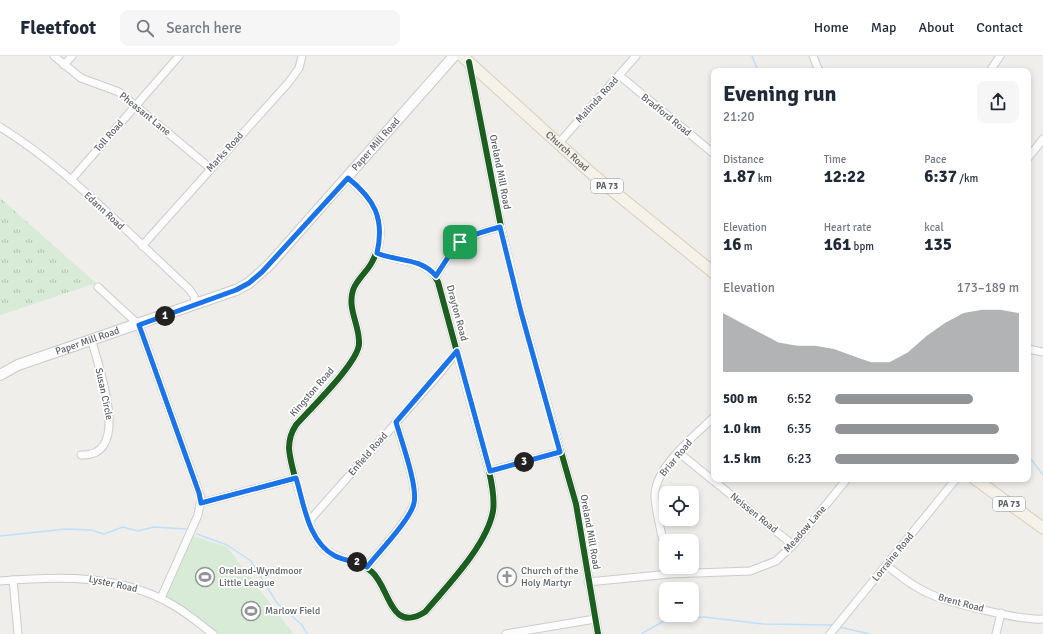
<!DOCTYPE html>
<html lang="en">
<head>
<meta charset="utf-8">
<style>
  :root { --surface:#fff; --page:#f6f6f7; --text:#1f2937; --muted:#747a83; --line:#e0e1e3; --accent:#919496 }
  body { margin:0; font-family:Signika,sans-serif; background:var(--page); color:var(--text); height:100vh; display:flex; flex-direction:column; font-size:15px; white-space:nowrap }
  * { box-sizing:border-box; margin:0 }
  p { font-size:13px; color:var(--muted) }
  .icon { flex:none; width:22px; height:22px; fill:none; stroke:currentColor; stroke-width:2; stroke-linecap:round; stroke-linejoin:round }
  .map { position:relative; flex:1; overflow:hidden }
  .sheet { position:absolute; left:711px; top:12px; width:320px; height:414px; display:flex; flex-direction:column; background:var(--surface); border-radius:8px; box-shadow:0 2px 6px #0003 }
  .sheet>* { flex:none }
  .tools { position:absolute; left:659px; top:430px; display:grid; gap:8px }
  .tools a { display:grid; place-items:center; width:40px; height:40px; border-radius:8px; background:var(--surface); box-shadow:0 2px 6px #0003; font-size:20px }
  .pin { position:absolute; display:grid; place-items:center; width:34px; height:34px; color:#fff; margin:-17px; border-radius:8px; box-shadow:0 2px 6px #0006 }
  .km { position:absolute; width:20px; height:20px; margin:-10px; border-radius:50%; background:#222; color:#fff; font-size:11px; line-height:20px; text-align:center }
  .round { display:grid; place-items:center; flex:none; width:42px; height:42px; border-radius:8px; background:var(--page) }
  .summary { display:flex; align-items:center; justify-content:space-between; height:68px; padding:0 12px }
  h1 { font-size:22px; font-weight:700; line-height:30px }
  .stats { display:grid; grid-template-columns:repeat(3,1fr); gap:6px; height:68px; padding:4px 12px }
  .stats div { display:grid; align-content:center }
  .stats b { font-size:17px; font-weight:700 }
  .stats small { font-size:11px; font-weight:400 }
  .stats p { font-size:11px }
  .chart { height:112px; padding:8px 12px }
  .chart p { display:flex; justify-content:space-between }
  .chart svg { width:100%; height:72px; margin-top:4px; fill:var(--accent); opacity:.7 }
  ul { padding:0 12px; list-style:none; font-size:13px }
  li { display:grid; grid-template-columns:64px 48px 1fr; align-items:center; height:30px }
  li i { height:10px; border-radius:5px; background:var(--accent) }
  header { display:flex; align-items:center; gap:24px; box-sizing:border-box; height:56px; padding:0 20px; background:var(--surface); border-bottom:1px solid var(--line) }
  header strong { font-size:19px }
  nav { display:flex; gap:22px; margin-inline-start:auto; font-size:14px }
  .search { width:280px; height:36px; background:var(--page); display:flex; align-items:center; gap:10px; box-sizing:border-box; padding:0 14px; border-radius:8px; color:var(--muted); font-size:15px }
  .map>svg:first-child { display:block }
  .grass { fill:url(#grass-tufts) }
  .park { fill:#d8ebd6 }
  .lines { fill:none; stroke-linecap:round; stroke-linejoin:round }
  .stream { stroke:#bfe0f9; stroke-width:1.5 }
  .street-casing { stroke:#cbcccc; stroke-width:9 }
  .secondary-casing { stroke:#cacacb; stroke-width:12 }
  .primary-casing { stroke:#d7ceb8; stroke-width:13 }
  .street { stroke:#fdfcfc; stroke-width:7 }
  .secondary { stroke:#fdfcfc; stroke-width:10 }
  .primary { stroke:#f4f2e9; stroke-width:11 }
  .cycleway-casing { stroke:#fff; stroke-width:8 }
  .cycleway { stroke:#1b5e20; stroke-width:6 }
  .route-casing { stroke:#fff; stroke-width:8 }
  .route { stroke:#1a73e8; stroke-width:5 }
  .labels { text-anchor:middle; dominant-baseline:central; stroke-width:3.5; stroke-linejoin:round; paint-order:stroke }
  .shield { fill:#fff; stroke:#8f9295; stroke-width:1 }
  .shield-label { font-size:9px; font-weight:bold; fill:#5f6368 }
  .street-label { font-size:10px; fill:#5f6368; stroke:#fff }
  .poi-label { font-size:10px; fill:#5f6368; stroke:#fff; text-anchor:start }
</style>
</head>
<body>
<header>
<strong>Fleetfoot</strong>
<div class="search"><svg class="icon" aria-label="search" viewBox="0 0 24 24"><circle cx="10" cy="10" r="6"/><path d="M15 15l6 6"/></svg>Search here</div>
<nav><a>Home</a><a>Map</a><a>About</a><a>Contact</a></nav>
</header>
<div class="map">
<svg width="1043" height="578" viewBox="0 0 1043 578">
  <defs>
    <pattern id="grass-tufts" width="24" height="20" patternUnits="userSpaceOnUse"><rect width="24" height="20" fill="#d8ebd6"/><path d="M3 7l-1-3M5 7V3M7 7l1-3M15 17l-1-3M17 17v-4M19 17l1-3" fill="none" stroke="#b2c2b1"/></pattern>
  </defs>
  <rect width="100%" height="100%" fill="#efeeea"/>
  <path class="grass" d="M0,142L96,227L0,259Z"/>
  <path class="park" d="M193,480L227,491L293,577L292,578H219L164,540Z"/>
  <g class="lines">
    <g class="stream">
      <path d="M752,0L758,15"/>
      <path d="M1028,399L1043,419"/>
      <path d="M197,478L227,489L251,505L277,547L302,569L307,578"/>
      <path d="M0,480L66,473L91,474L104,478L123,471L138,475L153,471L186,473"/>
      <path d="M839,571L870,578"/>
      <path d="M641,578L666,564L704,561L763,568L833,569"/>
    </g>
    <g class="street-casing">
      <g id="street">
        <path d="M54,0L81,22L119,36L210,112"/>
        <path d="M813,0L819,15"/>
        <path d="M469,7L501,171L521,256L576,448L598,578"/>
        <path d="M64,9L72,0"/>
        <path d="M990,15L1000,0"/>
        <path d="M619,19L714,98"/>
        <path d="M0,71C68,113 130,179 189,233L194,240L196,249"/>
        <path d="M558,88L636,0"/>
        <path d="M1028,102L1043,83"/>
        <path d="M347,122C375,144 391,171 372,206C367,216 357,223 353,234C347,254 360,269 359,288C358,307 310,353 296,369C292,375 289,384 289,392C290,409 311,481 323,492C338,505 358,503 372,516C390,532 390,578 425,556C448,529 487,489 493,455C495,442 492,428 489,415L438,226C426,201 398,207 377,197"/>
        <path d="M71,124L179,0"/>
        <path d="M142,190L289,26L299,12L302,0"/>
        <path d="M436,220C458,185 459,182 501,171"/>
        <path d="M98,231L139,269L201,442L198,459L161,542"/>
        <path d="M1028,293L1043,296"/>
        <path d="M678,396L793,489"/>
        <path d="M81,399C133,401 98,311 92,285"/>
        <path d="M489,415L560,396"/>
        <path d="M201,447L296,422"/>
        <path d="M309,465L441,316L457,295"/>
        <path d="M666,498C663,483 654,450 655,437C657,410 695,379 714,361"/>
        <path d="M886,509C900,520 914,531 930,538C950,547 1022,565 1043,563"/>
        <path d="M367,511C378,497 411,462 414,447C418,430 401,385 396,366"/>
        <path d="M13,524L18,578"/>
        <path d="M0,525C59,520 120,518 173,549C187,557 200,568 213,578"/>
        <path d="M588,526L670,518L750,515L776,505L793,489L847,423"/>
        <path d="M506,578L595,563"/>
        <path d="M830,578L956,423"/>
        <path d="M996,578L1001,557"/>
      </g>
    </g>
    <g class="secondary-casing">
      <g id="secondary">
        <path id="s1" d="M0,319L18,309L236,234L249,227L270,208L454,0"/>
      </g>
    </g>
    <g class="primary-casing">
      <g id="primary">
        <path id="s2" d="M462,0L591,117L714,217"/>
        <path d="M975,423L1043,472"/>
      </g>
    </g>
    <use href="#street" class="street"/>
    <use href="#secondary" class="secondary"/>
    <use href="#primary" class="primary"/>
    <g class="cycleway-casing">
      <g id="cycleway">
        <path d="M469,6L501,171L521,256L576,448L598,578"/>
        <path d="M347,122C375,144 391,171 372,206C367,216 357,223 353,234C347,254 360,269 359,288C358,307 310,353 296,369C292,375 289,384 289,392C290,409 311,481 323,492C338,505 358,503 372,516C390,532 390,578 425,556C448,529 487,489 493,455C495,442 492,428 489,415L438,226C426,201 398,207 377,197"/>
      </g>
    </g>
    <use href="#cycleway" class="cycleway"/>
  </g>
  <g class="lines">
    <g class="route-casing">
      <path id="route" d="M348,122C374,143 385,162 377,197C397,206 420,201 436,220C458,185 459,182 500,171L521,256L560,396L490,415L457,295L396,366C401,384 418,430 414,447C411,463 378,497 367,511C357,505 345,505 335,500C308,486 304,448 296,422L201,447L199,437L139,269L236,234L249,227L262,216Z"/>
    </g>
    <use href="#route" class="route"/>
  </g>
  <defs>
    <g id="stadium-ring" transform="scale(1)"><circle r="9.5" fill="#fff" stroke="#919496" stroke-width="1.5"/><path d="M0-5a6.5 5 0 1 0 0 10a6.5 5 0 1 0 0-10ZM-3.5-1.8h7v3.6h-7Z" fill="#919496"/></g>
    <g id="church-ring" transform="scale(1)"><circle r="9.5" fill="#fff" stroke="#919496" stroke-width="1.5"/><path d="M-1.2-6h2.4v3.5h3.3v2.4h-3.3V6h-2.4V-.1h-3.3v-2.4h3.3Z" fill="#919496"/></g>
  </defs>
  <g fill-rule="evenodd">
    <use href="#stadium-ring" x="205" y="521"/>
    <use href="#church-ring" x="507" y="521"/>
    <use href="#stadium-ring" x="251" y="555"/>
  </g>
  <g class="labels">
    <g class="shield">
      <rect x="591" y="123" width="32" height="14" rx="3"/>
      <rect x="993" y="441" width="32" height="14" rx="3"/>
    </g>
    <g class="shield-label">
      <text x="607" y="130">PA 73</text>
      <text x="1009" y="448">PA 73</text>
    </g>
    <g class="street-label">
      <text transform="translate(597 44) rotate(-48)">Malinda Road</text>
      <text transform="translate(145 58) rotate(39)">Pheasant Lane</text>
      <text transform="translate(666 59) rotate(39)">Bradford Road</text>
      <text transform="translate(109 80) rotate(-49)">Toll Road</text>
      <text stroke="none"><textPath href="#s1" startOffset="454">Paper Mill Road</textPath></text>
      <text transform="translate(225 96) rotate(-48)">Marks Road</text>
      <text stroke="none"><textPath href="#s2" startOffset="142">Church Road</textPath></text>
      <text transform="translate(500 116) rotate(79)">Oreland Mill Road</text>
      <text transform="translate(104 155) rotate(43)">Edann Road</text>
      <text transform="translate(457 257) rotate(75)">Drayton Road</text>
      <text stroke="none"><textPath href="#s1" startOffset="94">Paper Mill Road</textPath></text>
      <text transform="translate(312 336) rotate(-49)">Kingston Road</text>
      <text transform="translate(104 338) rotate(78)">Susan Circle</text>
      <text transform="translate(368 398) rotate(-49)">Enfield Road</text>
      <text transform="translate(676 402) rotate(-50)">Briar Road</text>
      <text transform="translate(754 457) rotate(39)">Neissen Road</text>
      <text transform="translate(805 473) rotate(-49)">Meadow Lane</text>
      <text transform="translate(590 476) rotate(80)">Oreland Mill Road</text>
      <text transform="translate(893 501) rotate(-51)">Lorraine Road</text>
      <text transform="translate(113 528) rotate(12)">Lyster Road</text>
      <text transform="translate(961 547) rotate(15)">Brent Road</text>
    </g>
    <g class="poi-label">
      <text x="219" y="515">Oreland-Wyndmoor<tspan x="219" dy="12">Little League</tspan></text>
      <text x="521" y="515">Church of the<tspan x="521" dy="12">Holy Martyr</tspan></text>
      <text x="265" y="555">Marlow Field</text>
    </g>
  </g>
</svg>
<div class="tools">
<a><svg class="icon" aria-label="locate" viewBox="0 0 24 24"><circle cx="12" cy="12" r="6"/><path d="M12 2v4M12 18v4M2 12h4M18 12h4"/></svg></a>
<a>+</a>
<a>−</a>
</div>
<div class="pin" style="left:460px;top:186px;background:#1e9e55"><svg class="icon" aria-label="arrive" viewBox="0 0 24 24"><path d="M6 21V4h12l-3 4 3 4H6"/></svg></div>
<b class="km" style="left:165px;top:260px">1</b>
<b class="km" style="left:357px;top:506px">2</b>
<b class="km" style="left:524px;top:406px">3</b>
<section class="sheet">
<div class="summary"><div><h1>Evening run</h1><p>21:20</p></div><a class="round"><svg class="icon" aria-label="share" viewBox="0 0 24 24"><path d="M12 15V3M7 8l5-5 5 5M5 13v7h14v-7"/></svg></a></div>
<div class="stats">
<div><p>Distance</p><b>1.87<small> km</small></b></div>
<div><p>Time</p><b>12:22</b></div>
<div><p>Pace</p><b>6:37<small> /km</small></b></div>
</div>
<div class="stats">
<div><p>Elevation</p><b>16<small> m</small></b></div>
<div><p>Heart rate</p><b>161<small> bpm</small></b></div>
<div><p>kcal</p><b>135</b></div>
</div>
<div class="chart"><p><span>Elevation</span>173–189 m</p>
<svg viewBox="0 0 160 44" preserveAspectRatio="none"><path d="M0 44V8L10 14L20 20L30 26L40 28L50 28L60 30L70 34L80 38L90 38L100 32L110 22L120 14L130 8L140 6L150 6L160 8V44z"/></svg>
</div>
<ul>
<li><b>500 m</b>6:52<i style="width:75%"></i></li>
<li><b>1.0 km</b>6:35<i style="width:89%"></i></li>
<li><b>1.5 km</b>6:23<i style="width:100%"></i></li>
</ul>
</section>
</div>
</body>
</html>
